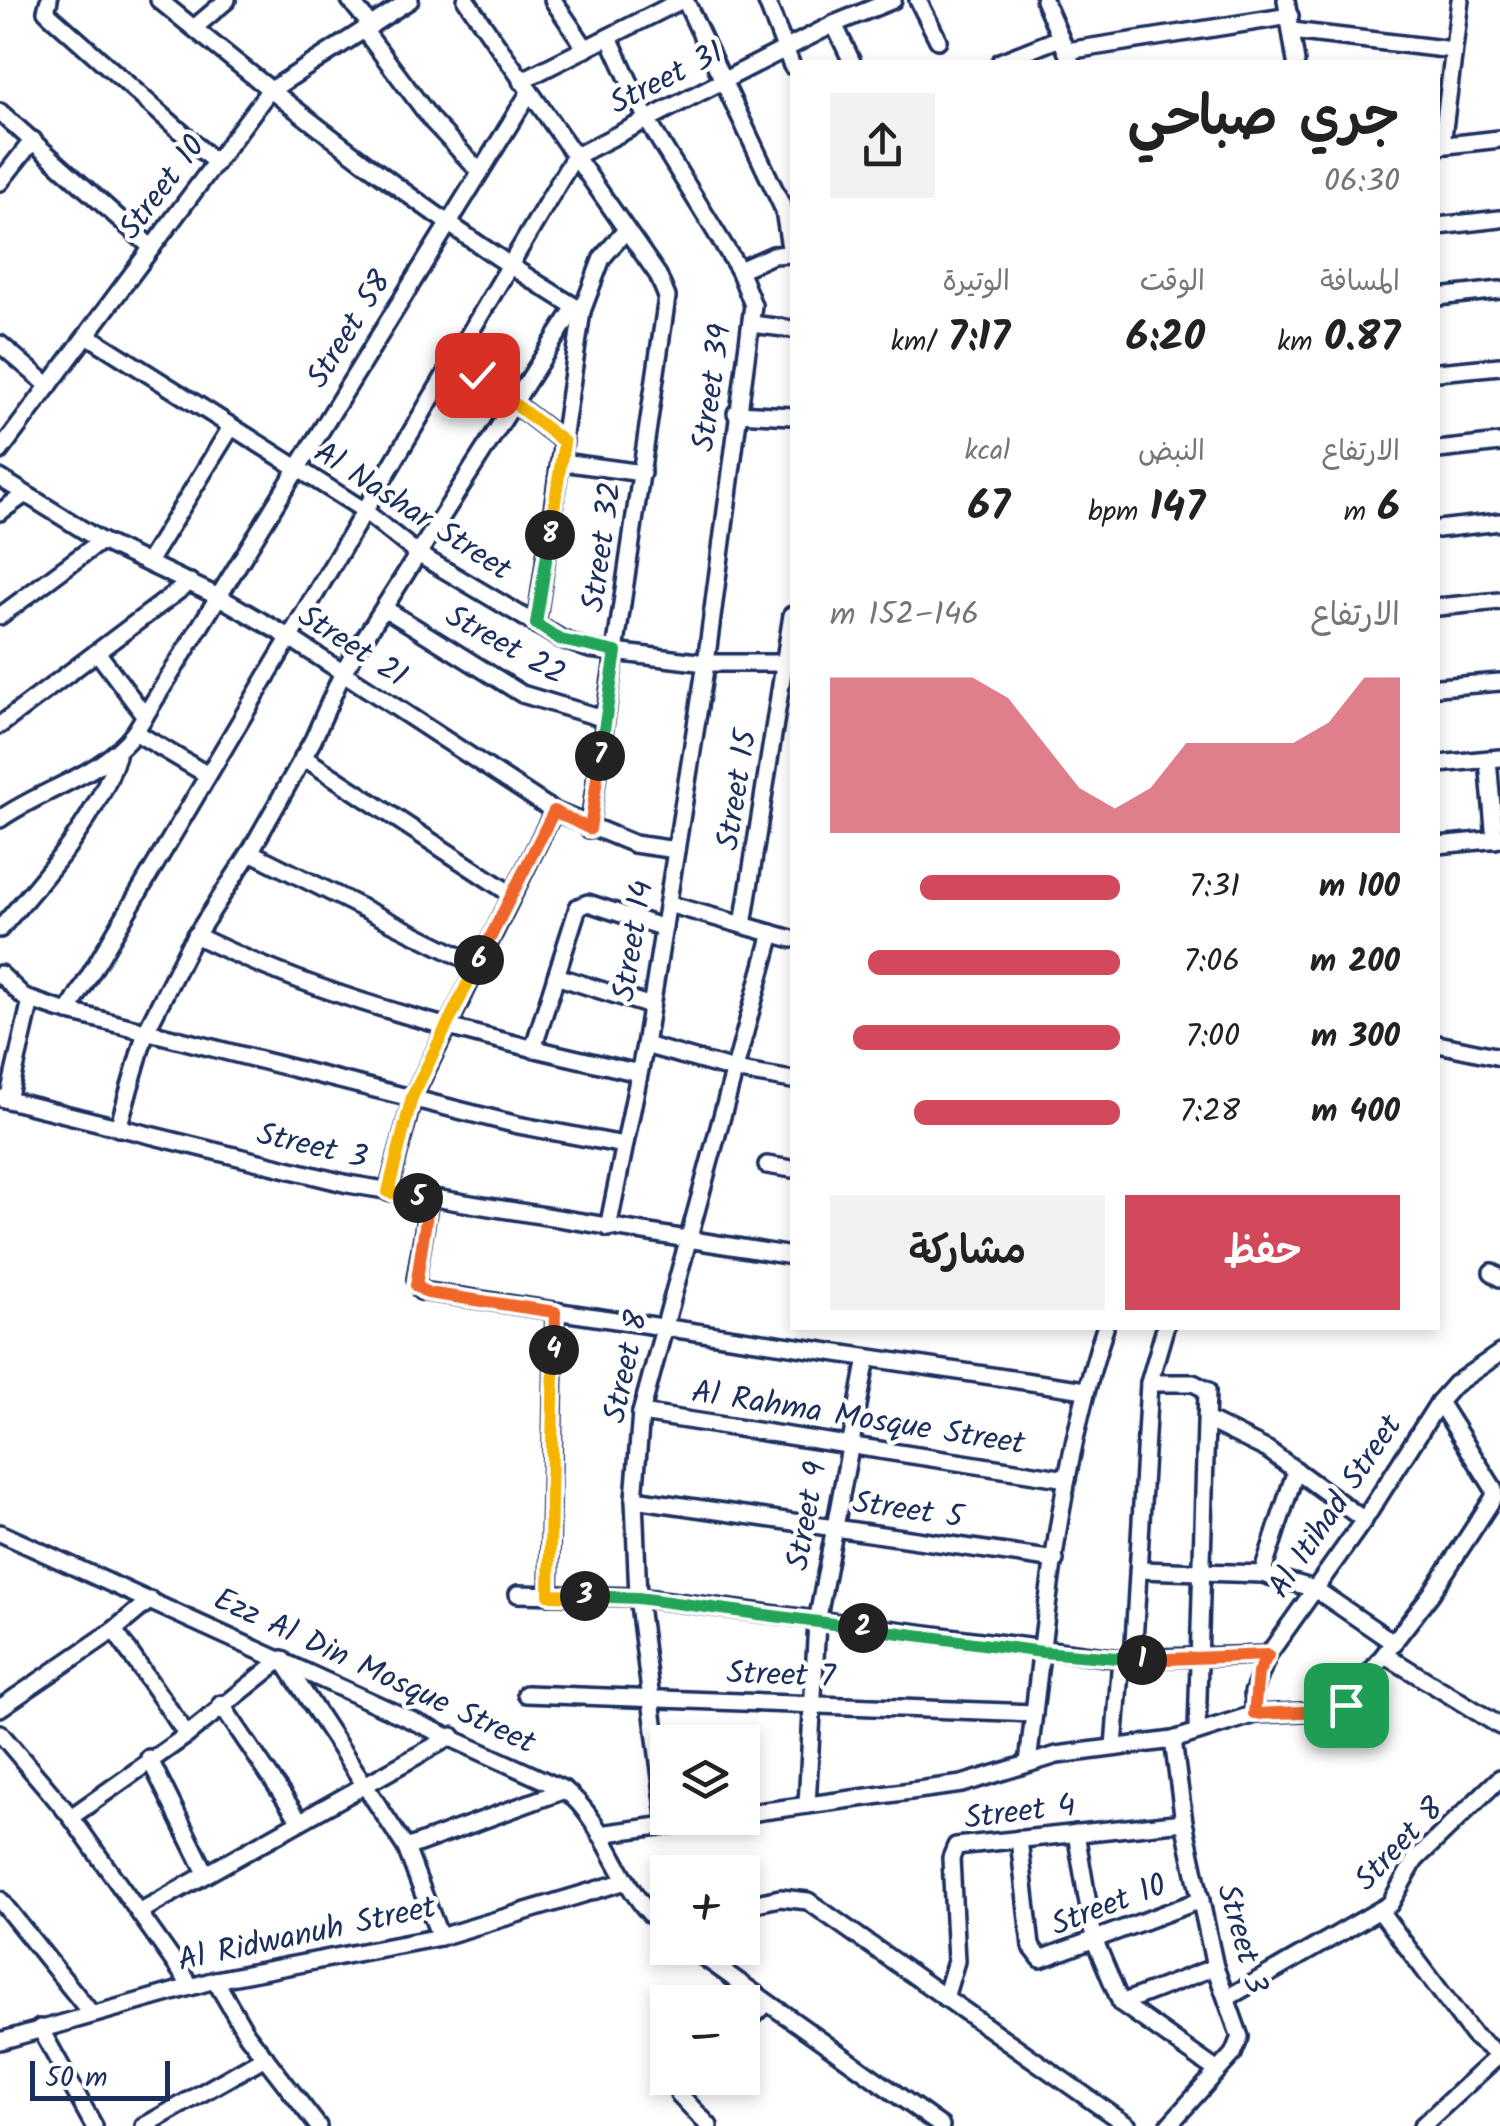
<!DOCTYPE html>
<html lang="ar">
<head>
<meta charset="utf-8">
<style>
  :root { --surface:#fff; --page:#f2f2f2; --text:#222; --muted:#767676; --accent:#d1495b }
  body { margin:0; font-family:Kalam,"Playpen Sans Arabic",sans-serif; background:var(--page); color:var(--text); direction:rtl; height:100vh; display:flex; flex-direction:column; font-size:38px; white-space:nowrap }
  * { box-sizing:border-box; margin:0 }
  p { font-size:32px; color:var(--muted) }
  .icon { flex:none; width:55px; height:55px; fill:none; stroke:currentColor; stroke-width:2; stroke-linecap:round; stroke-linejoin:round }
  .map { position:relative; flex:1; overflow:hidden; direction:ltr }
  .drawer { position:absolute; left:790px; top:60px; width:650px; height:1270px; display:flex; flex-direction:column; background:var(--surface); border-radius:0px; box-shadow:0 5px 15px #0003; direction:rtl }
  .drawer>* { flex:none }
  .fabs { position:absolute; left:650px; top:1725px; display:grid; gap:20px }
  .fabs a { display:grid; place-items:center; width:110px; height:110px; border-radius:0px; background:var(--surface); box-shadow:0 5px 15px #0003; font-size:50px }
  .scale { position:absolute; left:30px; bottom:25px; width:140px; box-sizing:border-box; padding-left:10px; border:5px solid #1b2f5e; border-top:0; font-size:28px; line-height:35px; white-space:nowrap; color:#1b2f5e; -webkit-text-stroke:8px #fff; paint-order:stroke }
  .pin { position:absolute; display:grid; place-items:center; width:85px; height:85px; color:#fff; margin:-42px; border-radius:20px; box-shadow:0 5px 15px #0006 }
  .km { position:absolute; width:50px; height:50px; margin:-25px; border-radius:50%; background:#222; color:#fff; font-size:28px; line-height:50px; text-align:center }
  .round { display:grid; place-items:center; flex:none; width:105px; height:105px; border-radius:0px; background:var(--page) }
  .overview { display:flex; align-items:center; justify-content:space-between; height:170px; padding:0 40px }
  h1 { font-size:55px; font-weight:600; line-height:75px }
  .metrics { display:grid; grid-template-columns:repeat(3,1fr); gap:15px; height:170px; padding:10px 40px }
  .metrics div { display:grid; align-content:center }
  .metrics b { font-size:42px; font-weight:600 }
  .metrics small { font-size:28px; font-weight:400 }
  .metrics p { font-size:28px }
  .chart { height:280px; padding:20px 40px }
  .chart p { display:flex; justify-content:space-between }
  .chart svg { width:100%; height:180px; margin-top:10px; fill:var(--accent); opacity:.7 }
  .action { display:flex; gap:20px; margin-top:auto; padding:20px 40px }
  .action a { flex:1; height:115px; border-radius:0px; background:var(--accent); color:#fff; font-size:40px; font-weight:600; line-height:115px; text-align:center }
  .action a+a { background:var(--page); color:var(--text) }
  ul { padding:0 40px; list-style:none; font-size:32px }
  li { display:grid; grid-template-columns:160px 120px 1fr; align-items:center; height:75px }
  li i { height:25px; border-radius:12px; background:var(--accent) }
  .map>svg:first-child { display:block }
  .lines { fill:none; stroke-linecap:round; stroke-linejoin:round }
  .minor-casing { stroke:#1b2f5e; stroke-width:22 }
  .minor { stroke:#fff; stroke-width:15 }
  .split-1-casing { stroke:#fff; stroke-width:20 }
  .split-2-casing { stroke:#fff; stroke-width:20 }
  .split-3-casing { stroke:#fff; stroke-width:20 }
  .split-4-casing { stroke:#fff; stroke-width:20 }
  .split-5-casing { stroke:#fff; stroke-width:20 }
  .split-6-casing { stroke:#fff; stroke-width:20 }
  .split-7-casing { stroke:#fff; stroke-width:20 }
  .split-8-casing { stroke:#fff; stroke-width:20 }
  .split-9-casing { stroke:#fff; stroke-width:20 }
  .split-1 { stroke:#f0652b; stroke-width:12 }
  .split-2 { stroke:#22a559; stroke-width:12 }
  .split-3 { stroke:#22a559; stroke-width:12 }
  .split-4 { stroke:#f5b400; stroke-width:12 }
  .split-5 { stroke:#f0652b; stroke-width:12 }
  .split-6 { stroke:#f5b400; stroke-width:12 }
  .split-7 { stroke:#f0652b; stroke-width:12 }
  .split-8 { stroke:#22a559; stroke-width:12 }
  .split-9 { stroke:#f5b400; stroke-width:12 }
  .labels { text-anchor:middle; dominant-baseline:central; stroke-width:9; stroke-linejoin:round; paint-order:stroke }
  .street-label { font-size:32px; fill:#1b2f5e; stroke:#fff }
</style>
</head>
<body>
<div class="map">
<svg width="1500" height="2126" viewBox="0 0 1500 2126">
  <rect width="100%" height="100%" fill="#fff"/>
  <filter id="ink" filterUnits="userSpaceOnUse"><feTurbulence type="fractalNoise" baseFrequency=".01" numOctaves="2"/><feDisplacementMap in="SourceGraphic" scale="20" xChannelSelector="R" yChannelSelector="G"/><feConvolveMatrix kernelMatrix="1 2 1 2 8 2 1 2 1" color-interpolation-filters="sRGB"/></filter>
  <g filter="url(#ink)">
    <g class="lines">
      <g class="minor-casing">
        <g id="minor">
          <path d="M49,0L46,11L50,15L216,163"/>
          <path d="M159,0C294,110 432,220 582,311"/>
          <path d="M350,0L371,26"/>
          <path d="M466,0L658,275L667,297L589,829"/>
          <path d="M553,0L586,49"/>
          <path d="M685,0L784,210L791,254"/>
          <path d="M766,0L792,66"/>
          <path d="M918,0L938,40"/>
          <path d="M1044,0L1071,62"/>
          <path d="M1286,0L1296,62"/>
          <path d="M834,24L852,62"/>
          <path d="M194,28L227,0"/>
          <path d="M364,30L433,122L480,172"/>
          <path d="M1292,31L1453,50"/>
          <path d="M1067,51L1290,16"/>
          <path d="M1000,62L1060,38"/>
          <path d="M521,81L682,0"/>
          <path d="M0,112L152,248"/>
          <path d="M1442,145L1460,0"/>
          <path d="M1438,146L1500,139"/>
          <path d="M0,182L33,140"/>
          <path d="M1438,226L1500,219"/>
          <path d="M739,270L773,255L792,254"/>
          <path d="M1438,297L1500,290"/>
          <path d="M751,324L792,329"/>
          <path d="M87,335L362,509L418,554L561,639L589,649L706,663H792"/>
          <path d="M0,344L49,386"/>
          <path d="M458,360L564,442"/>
          <path d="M1438,372L1500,366"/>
          <path d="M736,413L792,416"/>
          <path d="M1438,450L1500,443"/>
          <path d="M0,451L268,92L410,0"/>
          <path d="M562,462L642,473"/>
          <path d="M0,478L101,541L221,598L287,636L554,811L634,844L676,850"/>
          <path d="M0,512L24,495"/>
          <path d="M1438,529L1500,522"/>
          <path d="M148,562L230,429"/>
          <path d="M1438,607L1500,601"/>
          <path d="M384,608L522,694L605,719"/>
          <path d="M0,616L101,541"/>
          <path d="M536,625L582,311L602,258L626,230"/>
          <path d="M97,652L145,716"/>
          <path d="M1438,687L1500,682"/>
          <path d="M0,725L190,582"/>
          <path d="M135,732L206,774"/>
          <path d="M303,757L511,894"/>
          <path d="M1488,760L1495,840"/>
          <path d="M1438,764L1500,758"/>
          <path d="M0,819C44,788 103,775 135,732L529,93"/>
          <path d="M1438,845L1500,839"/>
          <path d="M250,852L477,965"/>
          <path d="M668,904L792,939"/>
          <path d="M743,925L792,615"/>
          <path d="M0,929C44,877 96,822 117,756"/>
          <path d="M195,935C336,1005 487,1038 639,1073"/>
          <path d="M0,974L25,998L58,1009L518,1125L624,1145"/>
          <path d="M556,976L651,1006"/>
          <path d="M68,1012L574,157L834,24L893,0"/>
          <path d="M1438,1044L1500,1057"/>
          <path d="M645,1045L734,1070L792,1080"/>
          <path d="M533,1049L578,907L588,903L664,928"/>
          <path d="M0,1098L348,1184L792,1256"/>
          <path d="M8,1100L31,1000"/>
          <path d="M118,1128L146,1031L189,946L250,852L313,740L343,672L575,307"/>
          <path d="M767,1165L792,1169"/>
          <path d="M388,1192L413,1097L554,811"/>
          <path d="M429,1200L416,1279L421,1291L1085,1390"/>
          <path d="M608,1228L645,1045L706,663L753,305L739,270L647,120L609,37"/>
          <path d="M1492,1272L1500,1278"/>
          <path d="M1149,1383H1193L1207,1390L1197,1732"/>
          <path d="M641,1413L1067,1479"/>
          <path d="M1207,1420L1268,1450L1364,1520"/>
          <path d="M634,1499L1055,1560"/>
          <path d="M0,1533L565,1790C611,1827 619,1895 668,1930"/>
          <path d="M1140,1570L1262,1574L1315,1589L1394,1643"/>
          <path d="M1262,1574L1296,1470"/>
          <path d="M518,1594L638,1597L1121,1659L1268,1655"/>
          <path d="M549,1595L555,1312"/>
          <path d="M114,1630L187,1735"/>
          <path d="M1385,1655L1500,1726"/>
          <path d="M1133,1660L1149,1383L1165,1328"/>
          <path d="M526,1694L1034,1713"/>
          <path d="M221,1704L300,1821"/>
          <path d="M0,1708L114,1630L150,1600"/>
          <path d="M1255,1714L1253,1693L1268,1655L1364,1520L1439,1402L1455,1384L1500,1353"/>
          <path d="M0,1733L71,1817L191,1986"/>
          <path d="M1114,1746L1121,1659"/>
          <path d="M149,1758L206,1873"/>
          <path d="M1028,1763C1046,1617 1059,1467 1105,1328"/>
          <path d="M807,1805L817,1622L867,1358"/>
          <path d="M742,1814L962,1784L1057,1755L1173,1740L1255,1714L1326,1711L1345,1705L1431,1594L1494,1497V1489L1439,1402"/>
          <path d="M71,1817L187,1735L282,1659L406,1848L440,1937"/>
          <path d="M667,1825L638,1597L634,1499L641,1413L772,933"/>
          <path d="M1076,1833L1094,1939L1121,2003L1216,2070"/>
          <path d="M600,1834L718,1818"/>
          <path d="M1019,1839L1031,1946L1041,1959L1201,1900"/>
          <path d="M406,1848L565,1790"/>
          <path d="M0,1900L90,2012"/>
          <path d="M742,1906L780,1898L808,1901L1128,2126"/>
          <path d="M141,1911L452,1736"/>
          <path d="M1380,1911L1473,2035L1500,2056"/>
          <path d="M691,1948L941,2126"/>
          <path d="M215,1980L246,2033L318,2126"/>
          <path d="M945,1998L956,1961L951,1858L956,1846L1184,1822"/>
          <path d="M1227,1998L1390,1904L1415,1860L1500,1778"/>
          <path d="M1121,2003L1215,1967"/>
          <path d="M742,2027L767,2003"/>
          <path d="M40,2028L94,2126"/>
          <path d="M0,2041L215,1980L440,1937L626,1881"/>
          <path d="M683,2078L679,2094L709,2126"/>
          <path d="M144,2126L265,2057"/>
          <path d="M1168,2126L1233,2054L1240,2037L1215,1967L1184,1822L1173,1740"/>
          <path d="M1422,2126L1499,2055"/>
        </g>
      </g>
      <use href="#minor" class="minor"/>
    </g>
  </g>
  <g class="lines" filter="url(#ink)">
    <g class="split-1-casing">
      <path id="split-1" d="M1142,1660L1268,1655L1258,1673L1254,1714L1326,1711L1346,1705"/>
    </g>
    <g class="split-2-casing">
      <path id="split-2" d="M863,1628L1042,1652L1142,1660"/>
    </g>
    <g class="split-3-casing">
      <path id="split-3" d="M585,1596L638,1598L863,1628"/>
    </g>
    <g class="split-4-casing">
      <path id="split-4" d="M554,1350L549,1595L585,1596"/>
    </g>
    <g class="split-5-casing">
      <path id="split-5" d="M418,1198L429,1200L416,1286L428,1293L555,1312L554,1350"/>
    </g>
    <g class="split-6-casing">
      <path id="split-6" d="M418,1198L388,1192L412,1097L479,960"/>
    </g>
    <g class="split-7-casing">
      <path id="split-7" d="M479,960L554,811L590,829L600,756"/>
    </g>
    <g class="split-8-casing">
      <path id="split-8" d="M550,535L536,624L561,640L616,652L600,756"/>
    </g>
    <g class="split-9-casing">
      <path id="split-9" d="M477,375L564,442L550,535"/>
    </g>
    <use href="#split-1" class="split-1"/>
    <use href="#split-2" class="split-2"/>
    <use href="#split-3" class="split-3"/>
    <use href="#split-4" class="split-4"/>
    <use href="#split-5" class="split-5"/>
    <use href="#split-6" class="split-6"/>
    <use href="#split-7" class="split-7"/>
    <use href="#split-8" class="split-8"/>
    <use href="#split-9" class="split-9"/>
  </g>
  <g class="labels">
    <g class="street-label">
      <text transform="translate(667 79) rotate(-27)">Street 31</text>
      <text transform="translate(163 188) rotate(-53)">Street 10</text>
      <text transform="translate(350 330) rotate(-58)">Street 58</text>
      <text transform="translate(713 388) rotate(-82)">Street 39</text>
      <text transform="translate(412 512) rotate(33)">Al Nashar Street</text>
      <text transform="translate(603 547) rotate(-82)">Street 32</text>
      <text transform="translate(505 646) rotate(29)">Street 22</text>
      <text transform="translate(352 647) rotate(33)">Street 21</text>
      <text transform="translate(738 790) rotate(-81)">Street 15</text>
      <text transform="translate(634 941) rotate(-81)">Street 14</text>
      <text transform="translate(312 1147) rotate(13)">Street 3</text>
      <text transform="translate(627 1367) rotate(-78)">Street 8</text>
      <text transform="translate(858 1419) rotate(9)">Al Rahma Mosque Street</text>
      <text transform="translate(1336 1507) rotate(-56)">Al Itihad Street</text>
      <text transform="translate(908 1511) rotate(8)">Street 5</text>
      <text transform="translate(808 1516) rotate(-80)">Street 9</text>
      <text transform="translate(374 1672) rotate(25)">Ezz Al Din Mosque Street</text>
      <text transform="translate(781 1676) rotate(2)">Street 7</text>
      <text transform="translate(1020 1813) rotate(-7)">Street 4</text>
      <text transform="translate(1400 1845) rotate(-47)">Street 8</text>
      <text transform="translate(1109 1906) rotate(-21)">Street 10</text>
      <text transform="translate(307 1935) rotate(-12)">Al Ridwanuh Street</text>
      <text transform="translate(1241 1939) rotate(74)">Street 3</text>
    </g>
  </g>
</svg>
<div class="fabs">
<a><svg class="icon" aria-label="layers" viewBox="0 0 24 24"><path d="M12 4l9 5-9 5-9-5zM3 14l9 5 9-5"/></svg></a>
<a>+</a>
<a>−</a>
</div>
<div class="scale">50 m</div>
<div class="pin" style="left:1346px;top:1705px;background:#1e9e55"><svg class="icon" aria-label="arrive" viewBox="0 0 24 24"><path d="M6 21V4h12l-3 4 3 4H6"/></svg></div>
<div class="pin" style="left:477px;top:375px;background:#d93025"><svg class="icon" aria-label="check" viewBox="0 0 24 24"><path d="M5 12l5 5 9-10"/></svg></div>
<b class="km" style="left:1142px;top:1660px">1</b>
<b class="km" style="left:863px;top:1628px">2</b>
<b class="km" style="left:585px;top:1596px">3</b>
<b class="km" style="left:554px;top:1350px">4</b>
<b class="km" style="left:418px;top:1198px">5</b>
<b class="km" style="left:479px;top:960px">6</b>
<b class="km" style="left:600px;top:756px">7</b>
<b class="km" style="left:550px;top:535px">8</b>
<section class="drawer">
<div class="overview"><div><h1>جري صباحي</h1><p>06:30</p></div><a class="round"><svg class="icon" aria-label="share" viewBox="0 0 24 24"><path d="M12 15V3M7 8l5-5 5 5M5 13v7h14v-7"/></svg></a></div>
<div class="metrics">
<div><p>المسافة</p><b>0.87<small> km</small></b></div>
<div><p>الوقت</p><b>6:20</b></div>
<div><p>الوتيرة</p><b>7:17<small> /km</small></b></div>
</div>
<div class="metrics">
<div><p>الارتفاع</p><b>6<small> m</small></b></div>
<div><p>النبض</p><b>147<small> bpm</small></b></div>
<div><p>kcal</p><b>67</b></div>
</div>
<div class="chart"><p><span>الارتفاع</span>146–152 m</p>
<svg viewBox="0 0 160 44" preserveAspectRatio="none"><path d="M0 44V6L10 6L20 6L30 6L40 6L50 11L60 22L70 33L80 38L90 33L100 22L110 22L120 22L130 22L140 17L150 6L160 6V44z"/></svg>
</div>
<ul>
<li><b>100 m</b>7:31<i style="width:69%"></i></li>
<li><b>200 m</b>7:06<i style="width:87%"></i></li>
<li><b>300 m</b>7:00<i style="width:92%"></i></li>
<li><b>400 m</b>7:28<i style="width:71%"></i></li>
</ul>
<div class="action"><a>حفظ</a><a>مشاركة</a></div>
</section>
</div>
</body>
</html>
